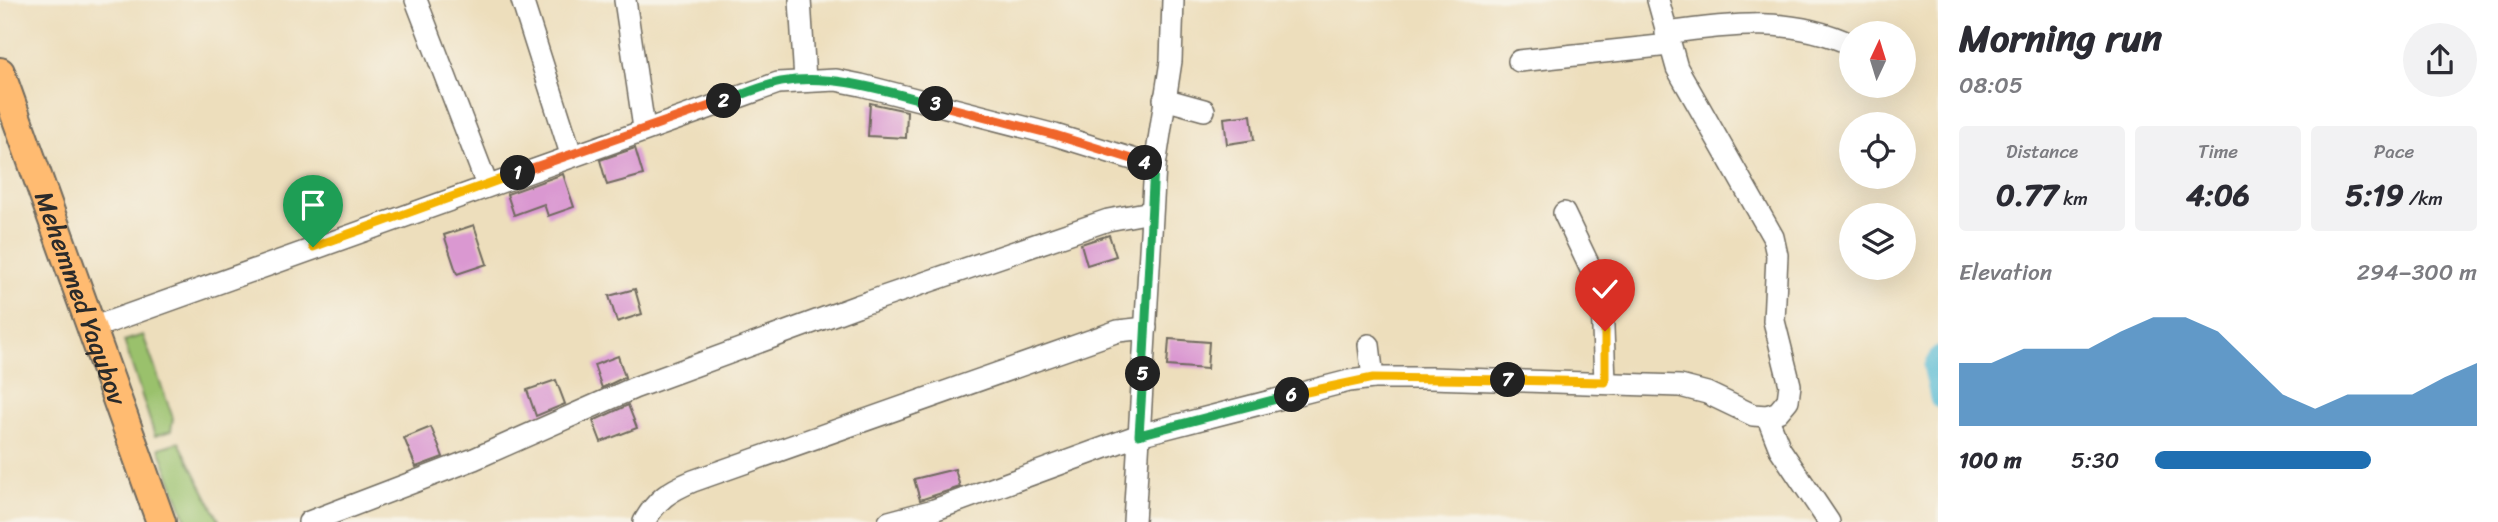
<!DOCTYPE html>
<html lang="en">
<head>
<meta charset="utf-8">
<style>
  :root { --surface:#fff; --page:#f2f2f3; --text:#2b2b33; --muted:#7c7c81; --accent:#1f6fb2 }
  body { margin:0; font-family:Sriracha,sans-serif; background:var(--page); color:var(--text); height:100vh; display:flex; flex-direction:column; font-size:26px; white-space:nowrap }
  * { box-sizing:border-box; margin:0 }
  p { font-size:23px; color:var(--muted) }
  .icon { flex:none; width:38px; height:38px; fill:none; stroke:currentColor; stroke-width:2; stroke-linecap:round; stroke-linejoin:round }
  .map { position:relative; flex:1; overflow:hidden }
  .side { display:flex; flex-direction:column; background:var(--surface); width:560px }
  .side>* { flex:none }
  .needle { width:46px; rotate:4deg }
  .fabs { position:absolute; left:1839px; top:21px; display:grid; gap:14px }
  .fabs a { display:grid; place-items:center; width:77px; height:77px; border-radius:50%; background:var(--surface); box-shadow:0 7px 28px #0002; font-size:35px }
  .pin { position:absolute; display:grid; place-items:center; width:60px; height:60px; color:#fff; margin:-72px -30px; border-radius:50% 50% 50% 0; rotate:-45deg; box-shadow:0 0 7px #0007 }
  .pin .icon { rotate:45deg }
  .km { position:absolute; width:35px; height:35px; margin:-18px; border-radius:50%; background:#222; color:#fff; font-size:19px; line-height:35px; text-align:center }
  .round { display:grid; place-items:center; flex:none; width:74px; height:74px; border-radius:37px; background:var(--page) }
  .headline { display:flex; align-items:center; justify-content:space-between; height:119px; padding:0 21px }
  h1 { font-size:38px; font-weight:700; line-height:52px }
  .metrics { display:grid; grid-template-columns:repeat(3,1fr); gap:10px; height:119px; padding:7px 21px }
  .metrics div { display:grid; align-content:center; border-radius:7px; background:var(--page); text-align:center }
  .metrics b { font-size:30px; font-weight:700 }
  .metrics small { font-size:19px; font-weight:400 }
  .metrics p { font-size:19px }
  .chart { height:196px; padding:14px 21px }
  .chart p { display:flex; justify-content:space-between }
  .chart svg { width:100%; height:126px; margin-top:7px; fill:var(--accent); opacity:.7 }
  ul { padding:0 21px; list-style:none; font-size:23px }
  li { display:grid; grid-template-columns:112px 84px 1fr; align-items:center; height:52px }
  li i { height:18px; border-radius:9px; background:var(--accent) }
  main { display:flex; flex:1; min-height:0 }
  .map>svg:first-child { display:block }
  .green { fill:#9ac16c; stroke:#62764c; stroke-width:2 }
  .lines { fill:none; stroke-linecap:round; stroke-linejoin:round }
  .canal { stroke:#56bbd4; stroke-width:16 }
  .building { fill:#da98d1 }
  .minor-casing { stroke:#6f6a5e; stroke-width:24 }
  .major-casing { stroke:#6f6a5e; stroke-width:32 }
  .minor { stroke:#fff; stroke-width:21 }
  .major { stroke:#ffbb71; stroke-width:28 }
  .split-1-casing { stroke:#fff; stroke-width:14 }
  .split-2-casing { stroke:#fff; stroke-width:14 }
  .split-3-casing { stroke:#fff; stroke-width:14 }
  .split-4-casing { stroke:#fff; stroke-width:14 }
  .split-5-casing { stroke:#fff; stroke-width:14 }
  .split-6-casing { stroke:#fff; stroke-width:14 }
  .split-7-casing { stroke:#fff; stroke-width:14 }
  .split-8-casing { stroke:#fff; stroke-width:14 }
  .split-1 { stroke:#f5b400; stroke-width:9 }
  .split-2 { stroke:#f0652b; stroke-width:9 }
  .split-3 { stroke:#22a559; stroke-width:9 }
  .split-4 { stroke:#f0652b; stroke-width:9 }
  .split-5 { stroke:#22a559; stroke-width:9 }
  .split-6 { stroke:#22a559; stroke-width:9 }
  .split-7 { stroke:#f5b400; stroke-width:9 }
  .split-8 { stroke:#f5b400; stroke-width:9 }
  .labels { text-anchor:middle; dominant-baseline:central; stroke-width:5; stroke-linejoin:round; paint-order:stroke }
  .street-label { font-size:26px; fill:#2b2b2b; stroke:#f7f3e8 }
</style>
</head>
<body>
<main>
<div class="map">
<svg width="1938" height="522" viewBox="0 0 1938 522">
  <rect width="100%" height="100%" fill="#f7f3e8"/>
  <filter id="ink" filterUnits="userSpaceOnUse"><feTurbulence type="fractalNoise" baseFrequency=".0143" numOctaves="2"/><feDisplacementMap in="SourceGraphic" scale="14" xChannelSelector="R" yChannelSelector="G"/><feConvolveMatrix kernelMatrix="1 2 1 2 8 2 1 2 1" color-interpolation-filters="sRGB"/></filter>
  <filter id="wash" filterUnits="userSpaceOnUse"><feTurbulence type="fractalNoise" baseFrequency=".00686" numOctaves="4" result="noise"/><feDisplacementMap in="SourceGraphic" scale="28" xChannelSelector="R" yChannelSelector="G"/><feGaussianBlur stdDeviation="1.57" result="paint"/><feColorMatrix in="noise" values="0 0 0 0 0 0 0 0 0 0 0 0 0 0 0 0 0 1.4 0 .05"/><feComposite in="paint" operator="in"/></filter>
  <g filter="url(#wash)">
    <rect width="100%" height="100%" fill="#eddebc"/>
    <g class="green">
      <path d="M143,335L173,418L171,431L155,436L124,341Z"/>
      <path d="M179,442L220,522H187L159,448Z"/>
    </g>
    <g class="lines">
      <path class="canal" d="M1938,354L1931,367L1938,400"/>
    </g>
    <g id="blocks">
      <g class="building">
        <path d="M870,103L907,111L906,138L868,136Z"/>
        <path d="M1251,115L1254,140L1227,144L1224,118Z"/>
        <path d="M635,148L643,175L607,185L600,160Z"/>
        <path d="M563,174L574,207L548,216L544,204L514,215L507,194Z"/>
        <path d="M474,225L487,264L457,274L444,235Z"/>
        <path d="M1109,235L1116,256L1087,265L1081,244Z"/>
        <path d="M635,289L642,314L617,322L609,296Z"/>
        <path d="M1169,339L1209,342L1207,369L1167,366Z"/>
        <path d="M618,356L625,377L602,388L594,365Z"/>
        <path d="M556,380L565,404L536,416L527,390Z"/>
        <path d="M628,405L637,428L601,442L593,421Z"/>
        <path d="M431,427L443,457L416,467L404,438Z"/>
        <path d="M955,469L960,487L920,500L914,479Z"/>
      </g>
    </g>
  </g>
  <g filter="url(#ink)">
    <use href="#blocks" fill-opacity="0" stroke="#6f6a5e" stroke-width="2"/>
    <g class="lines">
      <g class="minor-casing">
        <g id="minor">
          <path d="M416,0L487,185"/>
          <path d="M522,0L571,154"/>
          <path d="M625,0L644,128"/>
          <path d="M800,0L805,80"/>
          <path d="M1666,33C1730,24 1793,16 1852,45"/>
          <path d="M1519,61L1669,45"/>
          <path d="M1164,99L1204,110"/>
          <path d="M1564,213L1597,282L1602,302L1605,382"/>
          <path d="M92,328L778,83L836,80L861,85L1055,135L1155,166"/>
          <path d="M1369,345L1373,378"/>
          <path d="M1767,416L1780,449L1829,522"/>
          <path d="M309,522L474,459L634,388L857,306L1108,220L1151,212"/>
          <path d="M644,522C657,499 669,491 693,481L1118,331L1146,328"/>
          <path d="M889,522L934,510L1139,435L1349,381L1373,378H1430L1680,386L1707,393L1753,415L1767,416L1778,412L1788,400L1790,385L1774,321L1777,255L1773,237L1677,68L1658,0"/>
          <path d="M1134,522L1155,166L1171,61L1173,0"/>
        </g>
      </g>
      <g class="major-casing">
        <g id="major">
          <path id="s1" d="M0,72L161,522"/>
        </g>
      </g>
      <use href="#minor" class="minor"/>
      <use href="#major" class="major"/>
    </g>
  </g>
  <g class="lines" filter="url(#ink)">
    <g class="split-1-casing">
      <path id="split-1" d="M313,247L518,173"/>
    </g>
    <g class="split-2-casing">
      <path id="split-2" d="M518,173L724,101"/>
    </g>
    <g class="split-3-casing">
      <path id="split-3" d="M724,101C742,95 762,86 781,82C834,73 885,91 936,104"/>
    </g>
    <g class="split-4-casing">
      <path id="split-4" d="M936,104L1055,135L1145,163"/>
    </g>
    <g class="split-5-casing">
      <path id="split-5" d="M1143,374L1154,166L1145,163"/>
    </g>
    <g class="split-6-casing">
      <path id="split-6" d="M1143,374L1139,435L1292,395"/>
    </g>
    <g class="split-7-casing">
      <path id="split-7" d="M1292,395L1373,378L1508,380"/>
    </g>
    <g class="split-8-casing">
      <path id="split-8" d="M1508,380L1605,382V331"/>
    </g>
    <use href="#split-1" class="split-1"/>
    <use href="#split-2" class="split-2"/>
    <use href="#split-3" class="split-3"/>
    <use href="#split-4" class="split-4"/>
    <use href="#split-5" class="split-5"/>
    <use href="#split-6" class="split-6"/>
    <use href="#split-7" class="split-7"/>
    <use href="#split-8" class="split-8"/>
  </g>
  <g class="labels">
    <g class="street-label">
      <text stroke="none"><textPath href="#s1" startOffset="240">Mehemmed Yaqubov</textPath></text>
    </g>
  </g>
</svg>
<div class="fabs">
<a><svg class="needle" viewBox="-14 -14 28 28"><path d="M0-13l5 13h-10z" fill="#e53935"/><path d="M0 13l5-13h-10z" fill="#7c7c81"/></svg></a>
<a><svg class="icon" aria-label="locate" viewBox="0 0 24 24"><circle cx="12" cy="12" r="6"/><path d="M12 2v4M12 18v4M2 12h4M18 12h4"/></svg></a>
<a><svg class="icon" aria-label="layers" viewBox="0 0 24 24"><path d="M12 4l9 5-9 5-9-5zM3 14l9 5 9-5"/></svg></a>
</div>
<div class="pin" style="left:313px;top:247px;background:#1e9e55"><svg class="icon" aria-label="arrive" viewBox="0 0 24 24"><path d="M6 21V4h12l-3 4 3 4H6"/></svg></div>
<div class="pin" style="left:1605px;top:331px;background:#d93025"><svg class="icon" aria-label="check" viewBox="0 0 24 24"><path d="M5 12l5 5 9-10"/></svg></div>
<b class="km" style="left:518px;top:173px">1</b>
<b class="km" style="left:724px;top:101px">2</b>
<b class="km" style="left:936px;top:104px">3</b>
<b class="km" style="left:1145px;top:163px">4</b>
<b class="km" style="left:1143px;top:374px">5</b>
<b class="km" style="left:1292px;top:395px">6</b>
<b class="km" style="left:1508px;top:380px">7</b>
</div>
<section class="side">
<div class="headline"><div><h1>Morning run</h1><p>08:05</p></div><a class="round"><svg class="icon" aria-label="share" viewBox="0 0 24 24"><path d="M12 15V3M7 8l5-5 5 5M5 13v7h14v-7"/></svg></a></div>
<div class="metrics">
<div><p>Distance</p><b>0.77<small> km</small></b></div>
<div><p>Time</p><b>4:06</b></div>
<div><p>Pace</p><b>5:19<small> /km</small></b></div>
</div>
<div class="chart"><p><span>Elevation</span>294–300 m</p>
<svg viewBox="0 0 160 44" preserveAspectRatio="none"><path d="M0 44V22L10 22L20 17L30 17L40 17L50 11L60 6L70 6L80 11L90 22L100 33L110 38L120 33L130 33L140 33L150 27L160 22V44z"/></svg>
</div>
<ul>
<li><b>100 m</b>5:30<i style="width:67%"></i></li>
</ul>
</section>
</main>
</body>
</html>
